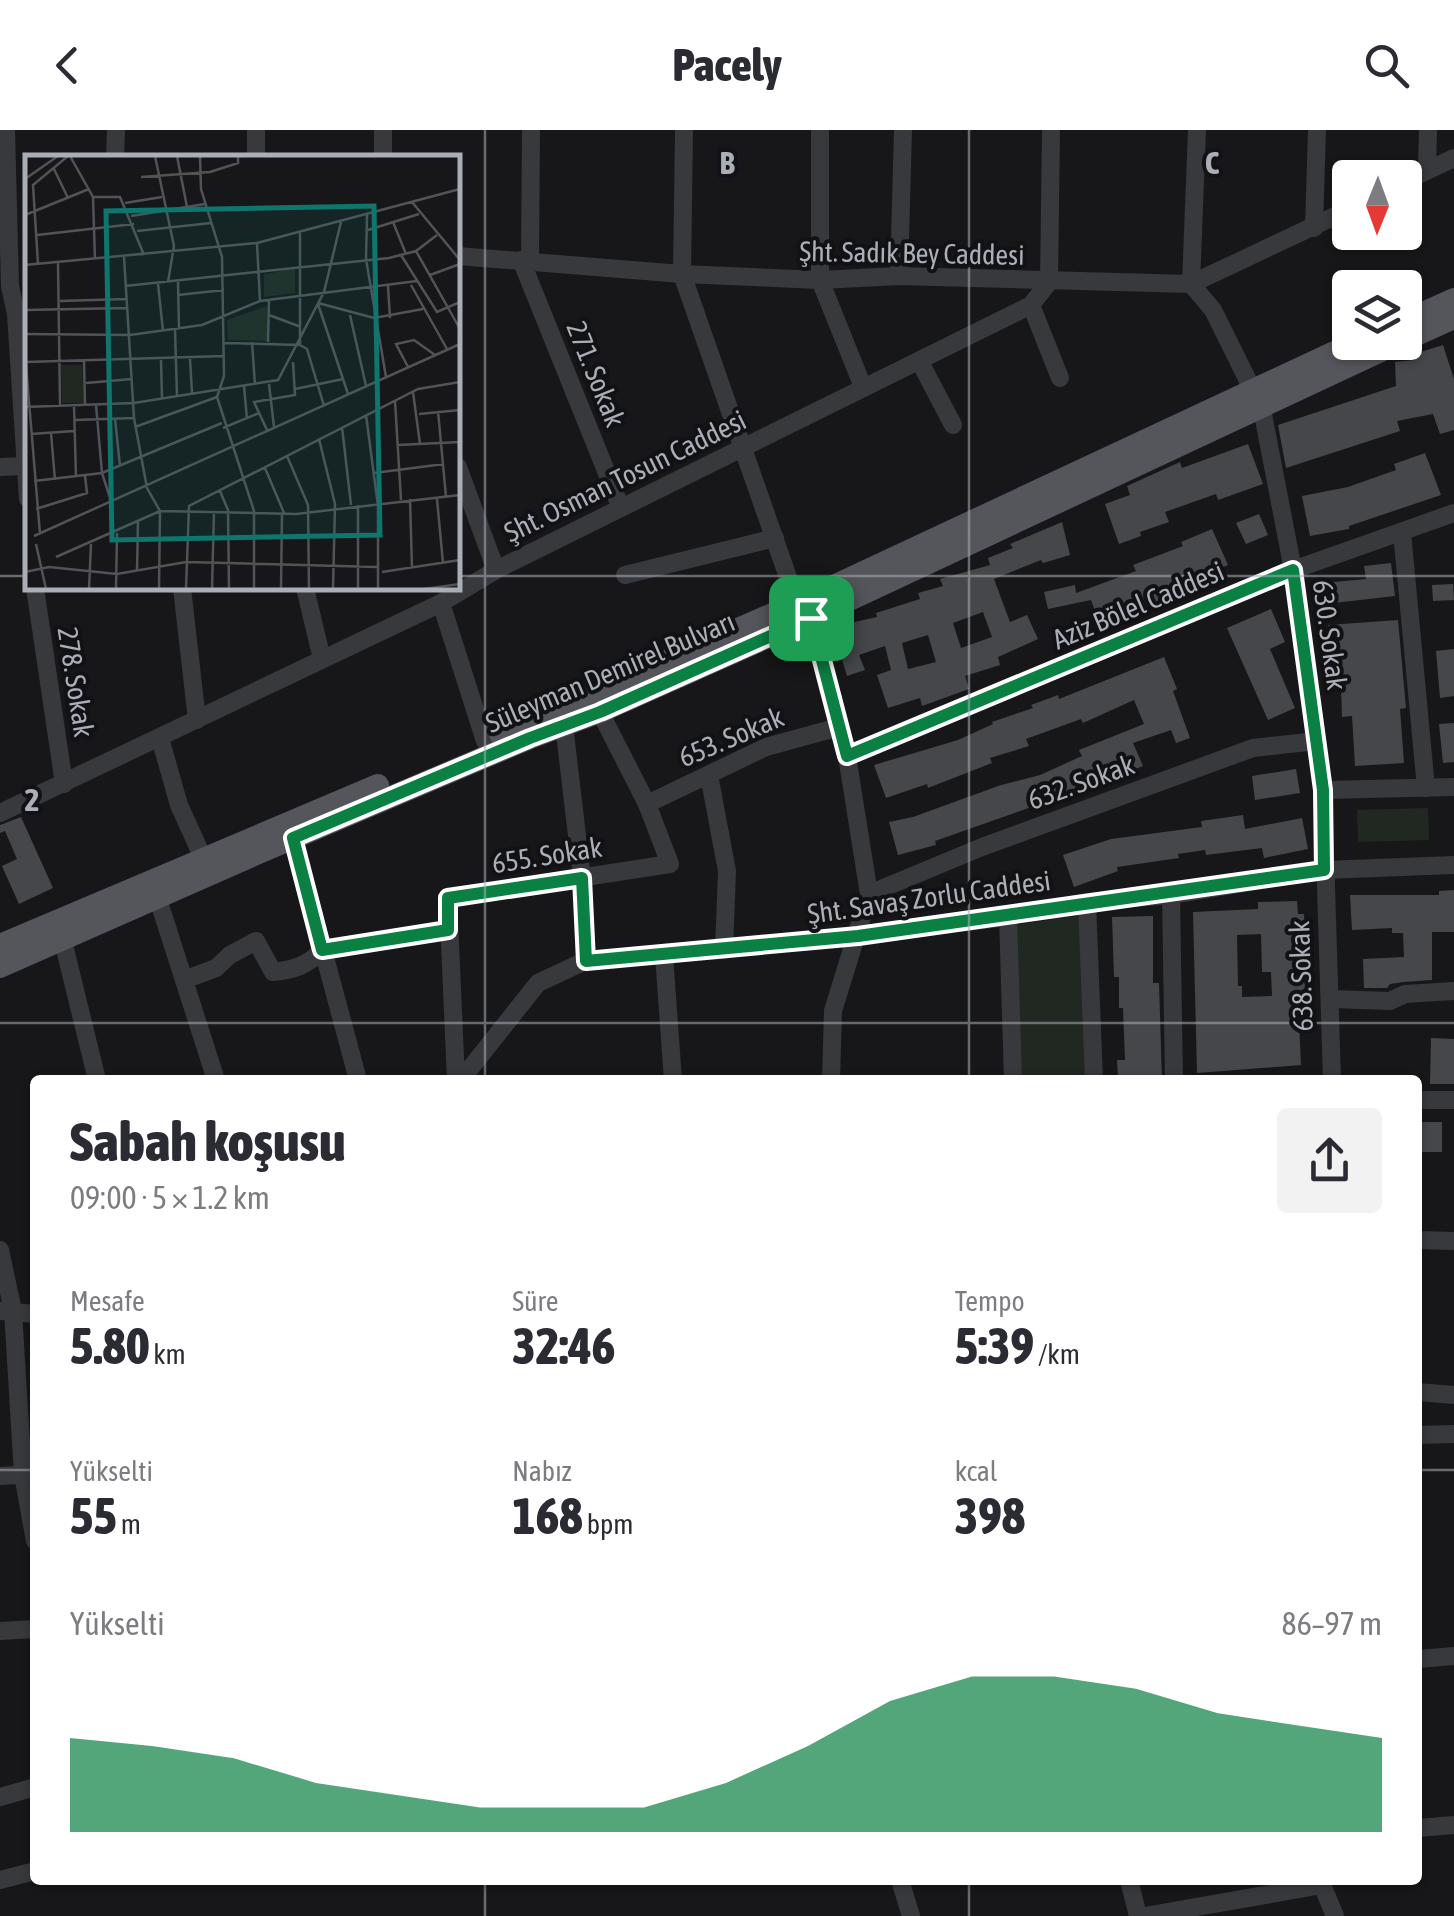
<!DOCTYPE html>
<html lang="tr">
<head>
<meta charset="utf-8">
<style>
  :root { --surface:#fff; --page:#f2f2f3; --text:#2b2b33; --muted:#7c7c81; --accent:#0b8043 }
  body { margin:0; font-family:"Asap Condensed",sans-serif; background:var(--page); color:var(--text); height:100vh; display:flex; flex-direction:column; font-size:38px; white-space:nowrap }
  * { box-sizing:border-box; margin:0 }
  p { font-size:32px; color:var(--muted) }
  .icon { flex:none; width:55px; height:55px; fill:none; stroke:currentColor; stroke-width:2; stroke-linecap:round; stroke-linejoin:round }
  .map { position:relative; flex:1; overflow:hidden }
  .sheet { position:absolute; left:30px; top:945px; width:1392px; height:810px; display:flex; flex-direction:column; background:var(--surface); border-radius:10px; box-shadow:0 2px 8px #0004 }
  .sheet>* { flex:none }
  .needle { width:65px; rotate:181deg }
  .controls { position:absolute; left:1332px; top:30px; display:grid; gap:20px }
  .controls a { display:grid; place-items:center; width:90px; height:90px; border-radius:10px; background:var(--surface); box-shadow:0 2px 8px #0004; font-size:50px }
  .pin { position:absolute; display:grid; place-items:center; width:85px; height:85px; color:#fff; margin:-42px; border-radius:20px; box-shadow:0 5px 15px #0006 }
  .round { display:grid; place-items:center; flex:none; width:105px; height:105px; border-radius:10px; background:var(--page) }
  .summary { display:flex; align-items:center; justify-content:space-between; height:170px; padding:0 40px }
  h1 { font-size:55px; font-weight:800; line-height:75px }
  .metrics { display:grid; grid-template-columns:repeat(3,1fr); gap:15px; height:170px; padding:10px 40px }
  .metrics div { display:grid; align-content:center }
  .metrics b { font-size:50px; font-weight:800 }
  .metrics small { font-size:28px; font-weight:400 }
  .metrics p { font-size:28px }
  .chart { height:280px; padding:20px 40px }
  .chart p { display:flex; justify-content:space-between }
  .chart svg { width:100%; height:180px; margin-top:10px; fill:var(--accent); opacity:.7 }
  header { display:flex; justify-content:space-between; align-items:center; height:130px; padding:0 40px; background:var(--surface); font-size:45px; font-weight:800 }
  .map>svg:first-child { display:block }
  .green { fill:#212822 }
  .building { fill:#46474b; fill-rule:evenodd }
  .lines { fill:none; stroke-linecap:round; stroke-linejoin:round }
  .minor { stroke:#38393d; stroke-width:18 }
  .major { stroke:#55565c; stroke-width:22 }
  .route-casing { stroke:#fff; stroke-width:20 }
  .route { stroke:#0b8043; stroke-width:12 }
  .grid { fill:none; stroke:#aaaeb7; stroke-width:2.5; stroke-opacity:0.55 }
  .labels { text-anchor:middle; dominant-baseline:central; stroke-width:8; stroke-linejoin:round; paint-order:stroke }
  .street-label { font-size:28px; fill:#aaaeb7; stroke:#121214 }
  .inset-road { fill:none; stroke:#525358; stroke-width:2.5 }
  .view { fill:#0f766e; fill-opacity:0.15; stroke:#0f766e; stroke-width:5 }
  .inset-edge { fill:none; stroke:#aaaeb7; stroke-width:5 }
  .grid-label { font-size:32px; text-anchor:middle; font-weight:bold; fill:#aaaeb7; stroke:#121214; stroke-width:8; stroke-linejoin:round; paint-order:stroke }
</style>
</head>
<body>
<header><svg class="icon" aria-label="back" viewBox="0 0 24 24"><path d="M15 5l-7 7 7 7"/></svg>Pacely<svg class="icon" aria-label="search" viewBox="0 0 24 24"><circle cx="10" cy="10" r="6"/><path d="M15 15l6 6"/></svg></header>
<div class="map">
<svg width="1454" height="1786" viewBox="0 0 1454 1786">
  <rect width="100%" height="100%" fill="#171719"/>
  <g class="green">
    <path d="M1428,678L1429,710L1358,712L1357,680Z"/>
    <path d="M1082,785L1088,950H1020L1015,795Z"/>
  </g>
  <g class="building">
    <path d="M1443,215L1454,249V300L1440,304L1433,284L1397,291L1400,301L1286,338L1278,295L1396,256L1395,232L1415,230L1414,224Z"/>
    <path d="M1248,314L1263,354L1218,370L1216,364L1165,382L1169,392L1140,402L1141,406L1119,414L1105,374L1130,365L1127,356L1180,332L1182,338Z"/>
    <path d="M1425,323L1441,365L1349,396V399L1310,406L1302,366L1348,357L1396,340L1394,334Z"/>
    <path d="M1259,384L1268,405L1246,414L1236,393Z"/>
    <path d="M1062,392L1070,425L1043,433L1041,430L994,449L1010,492L1027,485L1038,509L998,527L1000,535L965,546L969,559L922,576L920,568L888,578L877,545L891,540L885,516L859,525L865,540L847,546L832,497L877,487L876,483L920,469L918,463L943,456L940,449L990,435L988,428L1013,418L1010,414ZM983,482L992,507L961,518L953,493ZM928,505L936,532L908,539L902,513Z"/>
    <path d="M1212,399L1228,435L1188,452L1191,462L1102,500L1091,470L1048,479L1044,462L1075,455L1076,463L1136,441L1133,435L1183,416L1181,412Z"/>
    <path d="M1391,433L1395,466L1325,474L1323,453L1366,449L1364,436Z"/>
    <path d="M1453,454L1454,470L1433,471L1432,455Z"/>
    <path d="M1271,479L1285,512L1270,519L1295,578L1268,590L1227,498Z"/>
    <path d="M1398,490L1406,578L1400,579L1404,633L1355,636L1352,586L1342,587L1340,526L1331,527L1328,495Z"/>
    <path d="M1454,519V566L1440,568L1436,521Z"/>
    <path d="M1164,527L1177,559L1173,561L1190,608L1176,613L1171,600L1133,613L1143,636L1094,656L1092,652L1054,669L935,711L936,715L898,725L889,692L913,687L1001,655L1040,645L1082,626L1079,620L1144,594L1134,570L1083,593L1081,589L1026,609L1029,616L990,628L992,633L928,658L927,654L886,668L874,635L958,610L993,594L992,592L1033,578L1031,575L1058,565L1059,569Z"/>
    <path d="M1454,593V632L1443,633L1439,594Z"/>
    <path d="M1296,639L1300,663L1255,670L1252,646Z"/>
    <path d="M1243,685L1245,699L1302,688L1308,719L1264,728L1262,718L1206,725L1205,720L1178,724L1179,728L1117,737L1118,741L1074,757L1063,725L1111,709L1202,697L1201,691Z"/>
    <path d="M21,687L53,758L19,774L2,736L17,729L5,701L0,703V695Z"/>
    <path d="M1454,760V802H1432V850L1404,852L1390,854L1387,858H1364L1363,829L1404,827L1403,803H1392V798L1352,800L1350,765H1439V761Z"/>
    <path d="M1297,771L1298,784H1304L1305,802H1302L1307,893H1299L1301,935L1197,943L1193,782L1258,779V772ZM1261,804L1262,842H1271L1272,866L1242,867V856H1238L1237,805Z"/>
    <path d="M1153,786V853H1159L1162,950H1118L1117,930H1125L1123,878H1119V847H1114L1112,787Z"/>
    <path d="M1431,908L1454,909V954H1430Z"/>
    <rect x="1418" y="992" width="24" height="30"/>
  </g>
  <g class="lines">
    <g class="minor">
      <path d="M6,0L10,156L16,184L28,369"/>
      <path d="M684,0L682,144L797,473L811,488L847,626L869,764L833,881L831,950"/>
      <path d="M820,0V150L863,257"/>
      <path d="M115,28L116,0"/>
      <path d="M256,28V0"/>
      <path d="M383,28V0"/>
      <path d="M1427,39L1428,0"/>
      <path d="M1405,51L1454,28"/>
      <path d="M1314,98L1317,0"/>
      <path d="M458,126L682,144L820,150L899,146L1191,154L1350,79"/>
      <path d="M521,130L621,378"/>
      <path d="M530,130L531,0"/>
      <path d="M899,146L903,0"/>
      <path d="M1191,154L1213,180L1262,279L1293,440L1323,660L1332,950"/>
      <path d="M1191,154L1197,0"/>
      <path d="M1031,175L1060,248"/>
      <path d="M920,232L953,295"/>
      <path d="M0,337L25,336"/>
      <path d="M458,337L496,440"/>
      <path d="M1402,402L1426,658"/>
      <path d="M625,445L775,408"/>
      <path d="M35,458L64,654"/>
      <path d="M182,458L197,590"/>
      <path d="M305,458L322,529"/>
      <path d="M441,473L485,611"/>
      <path d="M564,595L582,748L585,831"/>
      <path d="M160,608L179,675L203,728"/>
      <path d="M847,626L1293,440L1454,383"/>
      <path d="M709,645L727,741L724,820"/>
      <path d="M1323,660L1454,657"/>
      <path d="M647,674L766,617L839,597"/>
      <path d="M0,683L441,473L496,440L621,378L1031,175L1049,152L1051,0"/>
      <path d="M293,708L358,950"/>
      <path d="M869,764L982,717L1253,618L1317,611"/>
      <path d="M1171,765L1174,950"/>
      <path d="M158,769L216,950"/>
      <path d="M1087,772L1094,950"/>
      <path d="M1008,787L1013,950"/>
      <path d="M63,811L97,950"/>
      <path d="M664,825L673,950"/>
      <path d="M184,850L216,838L230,825L256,811L273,842C295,840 307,835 323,820L448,800"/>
      <path d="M1331,869L1390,871L1405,864L1454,861"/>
      <path d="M456,950L448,768L670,734L647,674L600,582"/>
      <path d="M461,950L538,853L585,831L858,806L998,788L1087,772L1171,765L1324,740L1454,735"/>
      <path d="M1418,970H1454"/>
      <path d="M1418,1110L1454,1111"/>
      <path d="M0,1120L13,1181L23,1345L35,1411"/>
      <path d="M0,1181L35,1184"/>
      <path d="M1418,1262L1454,1265"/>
      <path d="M1418,1305L1454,1304"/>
      <path d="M0,1346L35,1344"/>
      <path d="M0,1501L35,1499"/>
      <path d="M1418,1529L1454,1526"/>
      <path d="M0,1667L35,1657"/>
      <path d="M1418,1698L1454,1695"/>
      <path d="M0,1750L35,1741"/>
      <path d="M900,1750L911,1786"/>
      <path d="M1129,1750L1138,1786"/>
      <path d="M1320,1750L1335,1786"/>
      <path d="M1145,1786L1322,1755"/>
    </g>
    <g class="major">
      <path d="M1405,191L1454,169"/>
      <path d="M1405,210L1454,188"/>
      <path d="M500,604L797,473L1356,212"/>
      <path d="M0,815L378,655"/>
      <path d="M0,837L254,725L530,608L600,582L811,488L1400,212"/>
    </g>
  </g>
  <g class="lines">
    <g class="route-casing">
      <path id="route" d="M1293,440L1323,660L1324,740L858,806L586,831L582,748L448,768V800L322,820L293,708L530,608L600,582L811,488L847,626Z"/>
    </g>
    <use href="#route" class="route"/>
  </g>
  <path class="grid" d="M485,0V950M969,0V950M0,446H28M458,446H1454M0,893H1454M0,1340H35M1418,1340H1454M485,1750V1786M969,1750V1786"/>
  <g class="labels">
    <g class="street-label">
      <text transform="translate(912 123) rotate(1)">Şht. Sadık Bey Caddesi</text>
      <text transform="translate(596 244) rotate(68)">271. Sokak</text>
      <text transform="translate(625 346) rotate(-26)">Şht. Osman Tosun Caddesi</text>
      <text transform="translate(1138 475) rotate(-23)">Aziz Bölel Caddesi</text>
      <text transform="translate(1330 505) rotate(82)">630. Sokak</text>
      <text transform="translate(610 542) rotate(-23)">Süleyman Demirel Bulvarı</text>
      <text transform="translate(76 552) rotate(81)">278. Sokak</text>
      <text transform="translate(731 607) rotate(-23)">653. Sokak</text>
      <text transform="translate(1081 652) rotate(-20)">632. Sokak</text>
      <text transform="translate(547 725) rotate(-9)">655. Sokak</text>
      <text transform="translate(929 767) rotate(-8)">Şht. Savaş Zorlu Caddesi</text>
      <text transform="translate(1301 846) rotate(-92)">638. Sokak</text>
    </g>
  </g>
  <g transform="translate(25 25)">
    <rect width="435" height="435" fill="#171719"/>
    <path d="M270,114V138L239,142V119ZM242,151V186L203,185L202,165ZM36,210H57L59,248H37Z" fill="#212822"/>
    <path class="inset-road" d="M45,1L68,42L70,105M130,1L149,91L143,127M152,1L162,52M175,1L176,34L197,102L199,221L192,242L229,356V434M29,14L43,43M116,22L185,17L213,8V1M0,24L33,1M68,42H95L119,100M387,47L435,105M100,48L137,42M0,60L64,34M342,60L341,104L361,222M106,61L180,49M368,67L381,99M343,75L394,59M112,76L186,68M12,80L109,69M232,88L235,146M391,96L435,174M376,100L412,157L435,147M99,102L109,263L122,333L135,356M33,108L35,250M13,109L8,30L43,1M0,110L232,88L435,34M405,120L435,109M153,127L154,173M133,129L138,176M386,130L422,194M100,131L364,103L391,96L412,80M363,131L365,163M153,140L199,135M35,146L101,144M293,148L349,163L398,154M293,149L323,239M0,155L102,153M244,160L276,172M325,160L341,231M150,174L152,241M0,179L105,180L177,170L235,146L392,126M227,187L230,230M243,187L244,145M199,188L275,190M275,189V78M275,190L282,194L299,251M0,198L15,379M165,204L167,238M136,205L137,243M59,206L60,250M1,207L199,201M383,212L371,189L389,185L410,200M61,228L107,224M244,229L249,272M219,231L222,264M270,234L318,224M388,237L395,289M370,246L376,345M49,250L51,323M71,250L77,318L87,349M0,252L109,248L253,225L299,137L316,67M413,256L421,342M394,259L435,255M341,260L353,351V434M90,264L95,311M50,265L109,263M110,272L192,242M317,272L326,350M198,273L234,258M242,275L229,247L270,240L268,207M26,278L30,325M6,279L49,276M294,284L310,349L308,434M373,290L435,287M262,301L283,350L284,434M240,313L259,358M349,318L419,309M9,326L77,318L197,268M195,336L203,355L204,434M385,344L387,413M412,344L418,408M11,354L62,338L60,321M9,381L435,189M11,389L21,434M31,402L135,356L271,359L435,340M0,417L24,412L92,419L161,407L353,412M112,417L113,366M357,417L435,405M64,434L66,389M91,434L92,378M134,434L135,356M161,434L164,351L393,234L435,227M187,434L189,356M256,434L257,358M333,434V350M399,434L435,429"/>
    <path class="view" d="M349,51L355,380L87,385L81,56Z"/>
    <rect width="435" height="435" class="inset-edge"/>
  </g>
  <g class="grid-label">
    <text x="727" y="44">B</text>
    <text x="1212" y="44">C</text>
    <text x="32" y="681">2</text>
  </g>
</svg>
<div class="controls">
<a><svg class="needle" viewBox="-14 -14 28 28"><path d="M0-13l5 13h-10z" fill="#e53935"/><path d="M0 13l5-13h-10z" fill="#7c7c81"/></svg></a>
<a><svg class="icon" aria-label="layers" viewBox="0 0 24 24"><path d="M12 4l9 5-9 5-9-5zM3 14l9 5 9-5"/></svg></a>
</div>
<div class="pin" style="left:811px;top:488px;background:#1e9e55"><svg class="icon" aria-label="arrive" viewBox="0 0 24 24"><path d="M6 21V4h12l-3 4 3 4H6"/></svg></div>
<section class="sheet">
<div class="summary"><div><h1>Sabah koşusu</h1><p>09:00 · 5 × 1.2 km</p></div><a class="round"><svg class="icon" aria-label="share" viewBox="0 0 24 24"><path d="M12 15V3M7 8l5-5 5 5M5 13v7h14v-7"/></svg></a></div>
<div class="metrics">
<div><p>Mesafe</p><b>5.80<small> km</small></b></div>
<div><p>Süre</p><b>32:46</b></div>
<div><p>Tempo</p><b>5:39<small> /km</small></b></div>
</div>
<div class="metrics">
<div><p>Yükselti</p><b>55<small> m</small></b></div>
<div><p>Nabız</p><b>168<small> bpm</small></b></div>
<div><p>kcal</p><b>398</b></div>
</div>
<div class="chart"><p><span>Yükselti</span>86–97 m</p>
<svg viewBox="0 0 160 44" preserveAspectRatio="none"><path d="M0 44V21L10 23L20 26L30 32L40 35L50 38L60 38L70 38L80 32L90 23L100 12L110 6L120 6L130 9L140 15L150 18L160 21V44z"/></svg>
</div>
</section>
</div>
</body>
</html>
